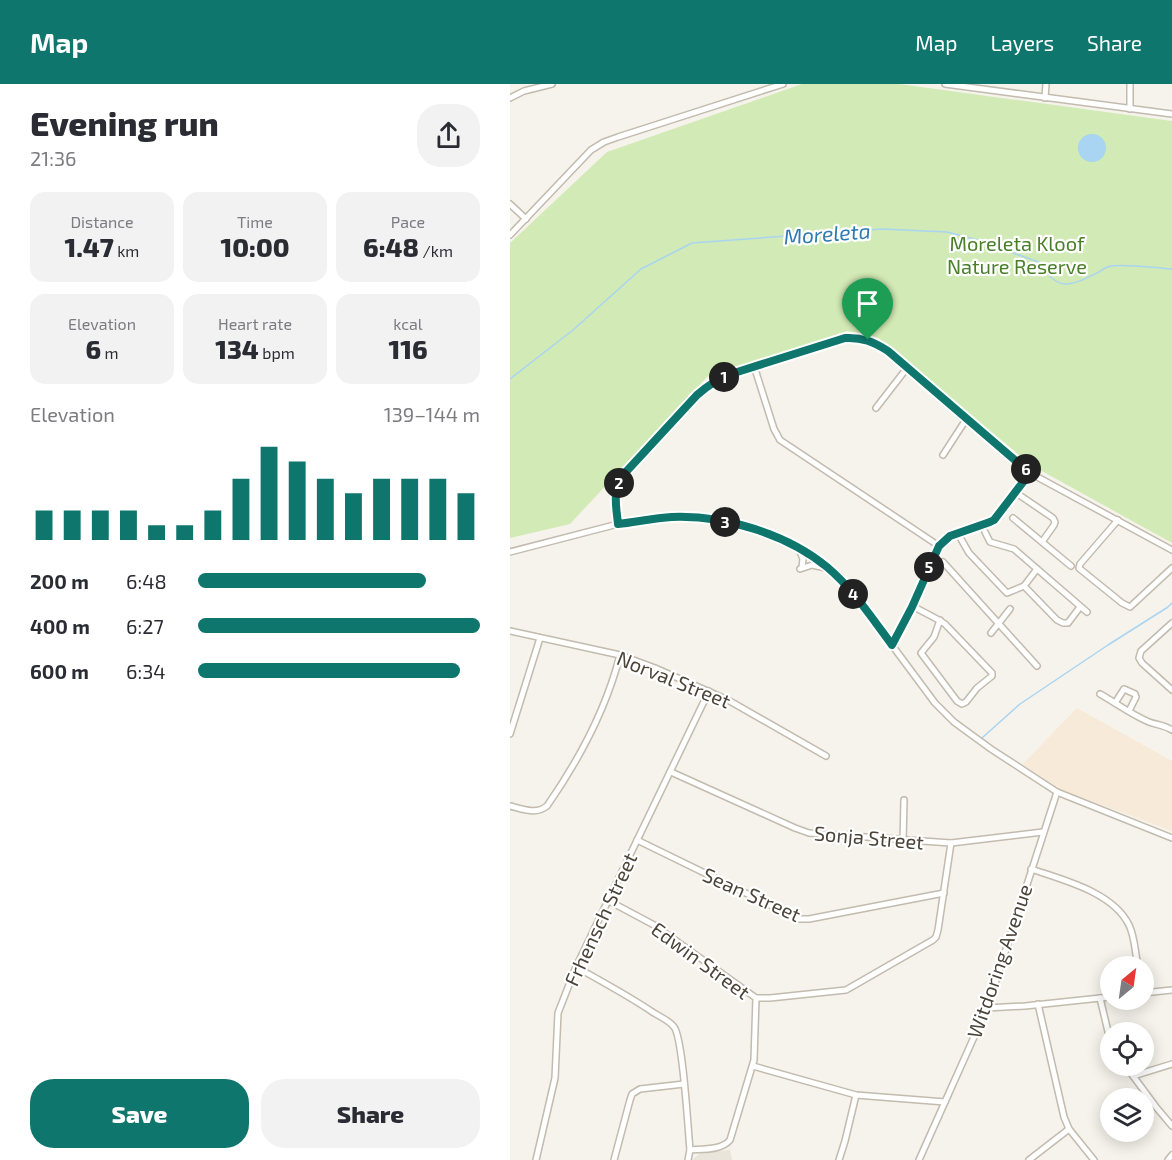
<!DOCTYPE html>
<html lang="en">
<head>
<meta charset="utf-8">
<style>
  :root { --surface:#fff; --page:#f2f2f3; --text:#2b2b33; --muted:#7c7c81; --accent:#0f766e }
  body { margin:0; font-family:"Exo 2",sans-serif; background:var(--page); color:var(--text); height:100vh; display:flex; flex-direction:column; font-size:22px; white-space:nowrap }
  * { box-sizing:border-box; margin:0 }
  p { font-size:20px; color:var(--muted) }
  .icon { flex:none; width:33px; height:33px; fill:none; stroke:currentColor; stroke-width:2; stroke-linecap:round; stroke-linejoin:round }
  .map { position:relative; flex:1; overflow:hidden }
  .side { display:flex; flex-direction:column; background:var(--surface); width:510px }
  .side>* { flex:none }
  .needle { width:39px; rotate:29deg }
  .tools { position:absolute; left:590px; top:872px; display:grid; gap:12px }
  .tools a { display:grid; place-items:center; width:54px; height:54px; border-radius:50%; background:var(--surface); box-shadow:0 3px 15px #0003; font-size:30px }
  .pin { position:absolute; display:grid; place-items:center; width:51px; height:51px; color:#fff; margin:-62px -26px; border-radius:50% 50% 50% 0; rotate:-45deg; box-shadow:0 0 6px #0007 }
  .pin .icon { rotate:45deg }
  .km { position:absolute; width:30px; height:30px; margin:-15px; border-radius:50%; background:#222; color:#fff; font-size:16px; line-height:30px; text-align:center }
  .round { display:grid; place-items:center; flex:none; width:63px; height:63px; border-radius:24px; background:var(--page) }
  .summary { display:flex; align-items:center; justify-content:space-between; height:102px; padding:0 30px }
  h1 { font-size:33px; font-weight:800; line-height:45px }
  .stats { display:grid; grid-template-columns:repeat(3,1fr); gap:9px; height:102px; padding:6px 30px }
  .stats div { display:grid; align-content:center; border-radius:15px; background:var(--page); text-align:center }
  .stats b { font-size:26px; font-weight:800 }
  .stats small { font-size:16px; font-weight:400 }
  .stats p { font-size:16px }
  .chart { height:168px; padding:12px 30px }
  .chart p { display:flex; justify-content:space-between }
  .chart svg { width:100%; height:108px; margin-top:6px; stroke:var(--accent); stroke-width:6 }
  .cta { display:flex; gap:12px; margin-top:auto; padding:12px 30px }
  .cta a { flex:1; height:69px; border-radius:24px; background:var(--accent); color:#fff; font-size:24px; font-weight:800; line-height:69px; text-align:center }
  .cta a+a { background:var(--page); color:var(--text) }
  ul { padding:0 30px; list-style:none; font-size:20px }
  li { display:grid; grid-template-columns:96px 72px 1fr; align-items:center; height:45px }
  li i { height:15px; border-radius:8px; background:var(--accent) }
  header { display:flex; align-items:center; gap:36px; box-sizing:border-box; height:84px; padding:0 30px; background:var(--accent); color:#fff }
  header strong { font-size:28px }
  nav { display:flex; gap:33px; margin-inline-start:auto; font-size:21px }
  main { display:flex; flex:1; min-height:0 }
  .map>svg:first-child { display:block }
  .residential { fill:#eae5da }
  .commercial { fill:#f7ead8 }
  .green { fill:#d2eab5 }
  .water { fill:#a9d4f2 }
  .lines { fill:none; stroke-linecap:round; stroke-linejoin:round }
  .stream { stroke:#a9d4f2; stroke-width:1.5 }
  .minor-casing { stroke:#c2bbae; stroke-width:8 }
  .minor { stroke:#fff; stroke-width:5 }
  .route-casing { stroke:#fff; stroke-width:12 }
  .route { stroke:#0f766e; stroke-width:8 }
  .labels { text-anchor:middle; dominant-baseline:central; stroke-width:4.5; stroke-linejoin:round; paint-order:stroke }
  .park-label { font-size:20px; fill:#4a7f2a; stroke:#fff }
  .street-label { font-size:20px; fill:#4b4439; stroke:#fff }
  .water-label { font-size:21px; font-style:italic; fill:#2e7ab2; stroke:#fff }
</style>
</head>
<body>
<header>
<strong>Map</strong>
<nav><a>Map</a><a>Layers</a><a>Share</a></nav>
</header>
<main>
<section class="side">
<div class="summary"><div><h1>Evening run</h1><p>21:36</p></div><a class="round"><svg class="icon" aria-label="share" viewBox="0 0 24 24"><path d="M12 15V3M7 8l5-5 5 5M5 13v7h14v-7"/></svg></a></div>
<div class="stats">
<div><p>Distance</p><b>1.47<small> km</small></b></div>
<div><p>Time</p><b>10:00</b></div>
<div><p>Pace</p><b>6:48<small> /km</small></b></div>
</div>
<div class="stats">
<div><p>Elevation</p><b>6<small> m</small></b></div>
<div><p>Heart rate</p><b>134<small> bpm</small></b></div>
<div><p>kcal</p><b>116</b></div>
</div>
<div class="chart"><p><span>Elevation</span>139–144 m</p>
<svg viewBox="0 0 160 44" preserveAspectRatio="none"><path d="M5 44V32M15 44V32M25 44V32M35 44V32M45 44V38M55 44V38M65 44V32M75 44V19M85 44V6M95 44V12M105 44V19M115 44V25M125 44V19M135 44V19M145 44V19M155 44V25"/></svg>
</div>
<ul>
<li><b>200 m</b>6:48<i style="width:81%"></i></li>
<li><b>400 m</b>6:27<i style="width:100%"></i></li>
<li><b>600 m</b>6:34<i style="width:93%"></i></li>
</ul>
<div class="cta"><a>Save</a><a>Share</a></div>
</section>
<div class="map">
<svg width="662" height="1076" viewBox="0 0 662 1076">
  <rect width="100%" height="100%" fill="#f6f3ec"/>
  <path class="residential" d="M220,1066L222,1076H182L192,1068Z"/>
  <path class="commercial" d="M567,624L662,677V747L549,705L513,680Z"/>
  <path class="green" d="M292,0H389L662,37V459L521,381L370,255L360,251L337,247L197,293L60,440L0,454V159L97,68Z"/>
  <circle class="water" cx="582" cy="64" r="14"/>
  <g class="lines">
    <g class="stream">
      <path d="M0,295L63,246L131,185L182,159L372,145L437,148L468,156L531,179C547,210 563,201 589,188C593,185 596,183 601,182C621,180 642,184 662,185"/>
      <path d="M472,654L510,620L598,561L658,523L662,519"/>
    </g>
    <g class="minor-casing">
      <g id="minor">
        <path d="M435,0L662,30"/>
        <path d="M620,0V25"/>
        <path d="M0,14L14,7L42,0"/>
        <path d="M535,14L536,0"/>
        <path d="M0,120L16,135"/>
        <path d="M0,151L81,66L94,58L108,53L273,0"/>
        <path d="M244,282L264,345L270,356L429,462"/>
        <path d="M366,324L397,284"/>
        <path d="M433,371L457,334"/>
        <path d="M505,408L543,434L545,438L544,441L532,458"/>
        <path d="M503,434L561,482"/>
        <path d="M608,436L570,480L569,484L570,485L612,519L620,523L662,484"/>
        <path d="M108,440C106,420 102,407 115,390L187,311C217,286 257,278 294,267C309,262 327,253 343,254C356,254 367,260 377,267L520,389L662,466"/>
        <path d="M475,448L480,458L504,465L577,528"/>
        <path d="M451,455L459,469L497,509L514,502L527,485"/>
        <path d="M289,465L293,475L292,483"/>
        <path d="M0,468L108,440L164,433L184,434L217,439L242,444L271,455L302,472L318,484L341,506L425,619L444,638L481,665L547,708L662,754"/>
        <path d="M433,478L527,582"/>
        <path d="M290,485L302,481L316,484"/>
        <path d="M514,502L547,536L553,539H558L570,523"/>
        <path d="M408,525C417,530 426,534 435,540L482,589V592L467,604L456,618L452,620L447,617L411,569L424,553L430,536"/>
        <path d="M662,539L631,567L629,574L632,579L662,606"/>
        <path d="M0,547L110,571L145,584L218,616L316,672"/>
        <path d="M481,549L500,525"/>
        <path d="M382,561L402,523L429,462L440,452L480,438L484,436L520,389"/>
        <path d="M590,610C606,619 622,631 639,638C647,641 654,641 662,646"/>
        <path d="M605,619L614,605L625,610L626,613L619,627"/>
        <path d="M0,650L30,554"/>
        <path d="M161,688L285,744L299,749L441,759L533,748"/>
        <path d="M0,722C12,725 26,731 37,722C69,676 96,626 110,571"/>
        <path d="M127,756L289,835H299L434,809"/>
        <path d="M393,757L394,716"/>
        <path d="M521,785C553,796 603,808 619,841C625,853 625,869 628,882"/>
        <path d="M99,817L144,841L246,914L244,976L220,1056C212,1066 193,1065 180,1066"/>
        <path d="M66,883C91,897 117,911 141,927C148,932 159,936 164,943C173,954 178,1046 180,1066L178,1076"/>
        <path d="M633,909L662,906"/>
        <path d="M246,914H260L336,906L423,856L426,853L428,846L441,759"/>
        <path d="M590,914L600,956"/>
        <path d="M528,920L554,1033L559,1045L584,1076"/>
        <path d="M477,924L515,922L600,913"/>
        <path d="M615,981L646,1023L662,1042"/>
        <path d="M243,982L346,1011L435,1018"/>
        <path d="M623,992L662,980"/>
        <path d="M26,1076L45,994L48,929L66,883L199,607"/>
        <path d="M104,1076L120,1016L122,1010L130,1005L174,1000"/>
        <path d="M329,1076L335,1057L346,1011"/>
        <path d="M409,1076L477,924L547,708"/>
        <path d="M519,1076L559,1045"/>
        <path d="M658,1076L662,1071"/>
      </g>
    </g>
    <use href="#minor" class="minor"/>
  </g>
  <g class="lines">
    <g class="route-casing">
      <path id="route" d="M335,254C352,253 364,258 378,267L520,389L484,436L480,438L440,452L429,462L402,523L382,561C362,534 343,505 317,483C277,450 215,431 162,433C144,434 126,438 108,440C106,420 102,407 114,390L187,311C198,301 210,294 224,289Z"/>
    </g>
    <use href="#route" class="route"/>
  </g>
  <g class="labels">
    <g class="park-label">
      <text x="507" y="159">Moreleta Kloof<tspan x="507" dy="23">Nature Reserve</tspan></text>
    </g>
    <g class="street-label">
      <text transform="translate(164 595) rotate(22)">Norval Street</text>
      <text transform="translate(359 753) rotate(5)">Sonja Street</text>
      <text transform="translate(242 810) rotate(24)">Sean Street</text>
      <text transform="translate(90 835) rotate(-65)">Frhensch Street</text>
      <text transform="translate(191 876) rotate(36)">Edwin Street</text>
      <text transform="translate(489 877) rotate(-71)">Witdoring Avenue</text>
    </g>
    <g class="water-label">
      <text transform="translate(317 149) rotate(-4)">Moreleta</text>
    </g>
  </g>
</svg>
<div class="tools">
<a><svg class="needle" viewBox="-14 -14 28 28"><path d="M0-13l5 13h-10z" fill="#e53935"/><path d="M0 13l5-13h-10z" fill="#7c7c81"/></svg></a>
<a><svg class="icon" aria-label="locate" viewBox="0 0 24 24"><circle cx="12" cy="12" r="6"/><path d="M12 2v4M12 18v4M2 12h4M18 12h4"/></svg></a>
<a><svg class="icon" aria-label="layers" viewBox="0 0 24 24"><path d="M12 4l9 5-9 5-9-5zM3 14l9 5 9-5"/></svg></a>
</div>
<div class="pin" style="left:358px;top:256px;background:#1e9e55"><svg class="icon" aria-label="arrive" viewBox="0 0 24 24"><path d="M6 21V4h12l-3 4 3 4H6"/></svg></div>
<b class="km" style="left:214px;top:293px">1</b>
<b class="km" style="left:109px;top:399px">2</b>
<b class="km" style="left:215px;top:438px">3</b>
<b class="km" style="left:343px;top:510px">4</b>
<b class="km" style="left:419px;top:483px">5</b>
<b class="km" style="left:516px;top:385px">6</b>
</div>
</main>
</body>
</html>
